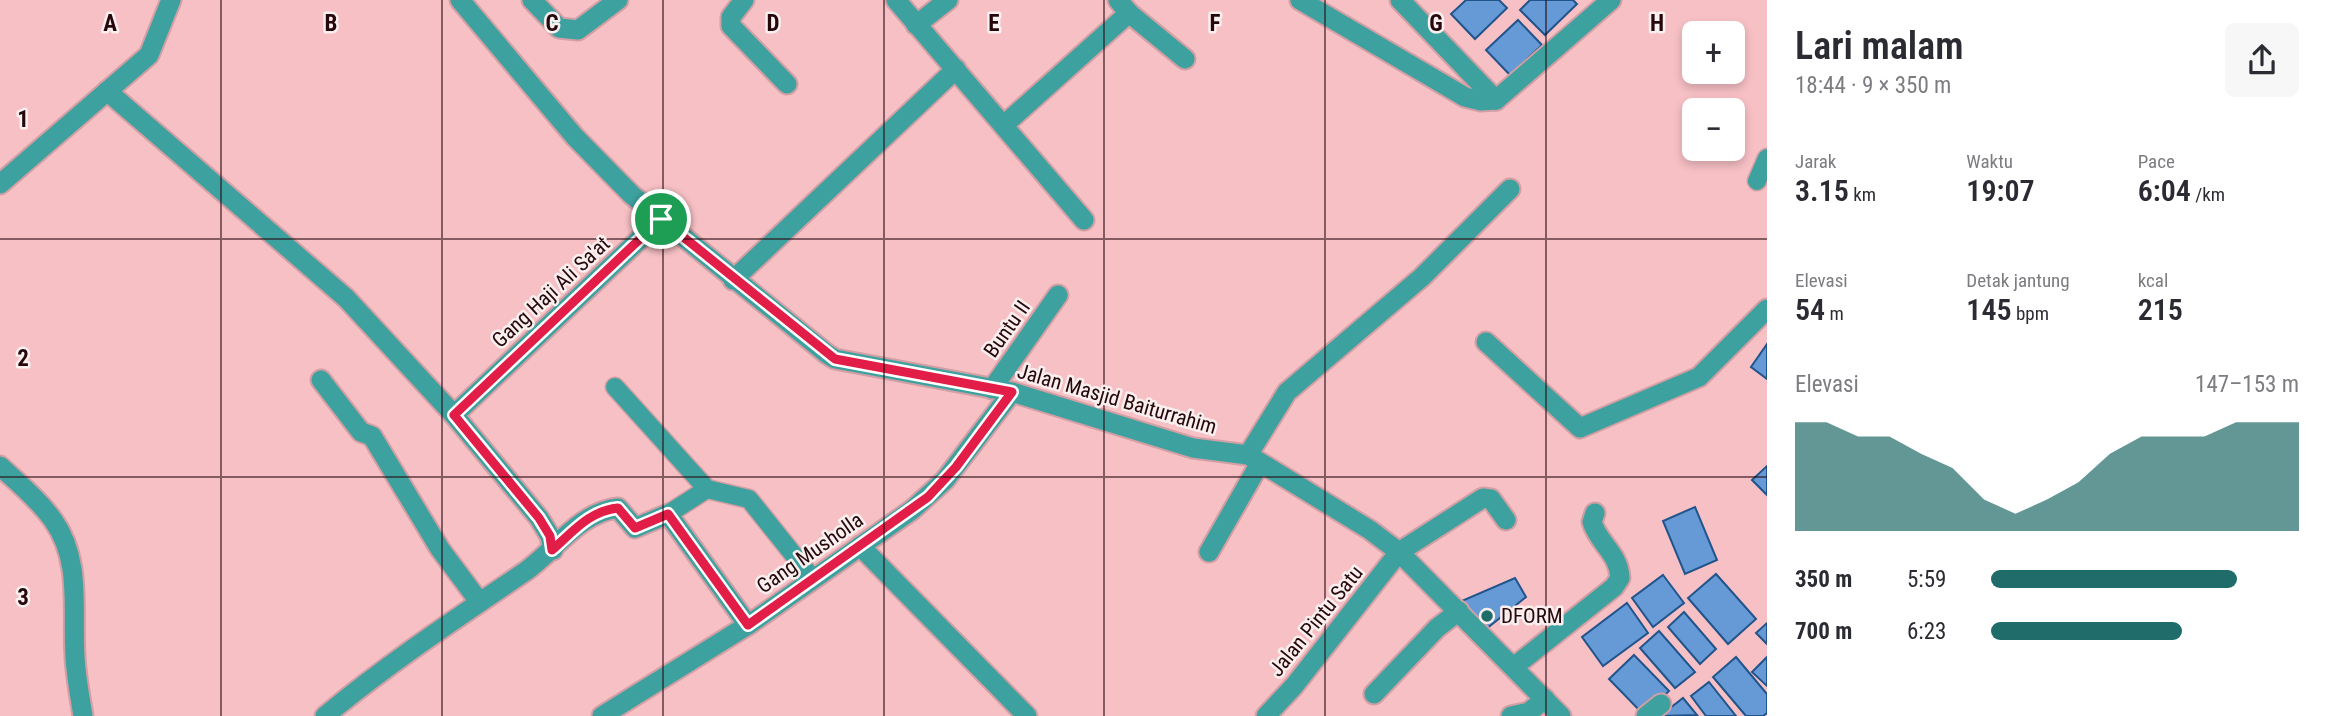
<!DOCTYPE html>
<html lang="id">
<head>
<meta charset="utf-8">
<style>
  :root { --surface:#fff; --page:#f7f7f7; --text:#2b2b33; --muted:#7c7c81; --accent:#206c6a }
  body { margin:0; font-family:"Roboto Condensed",sans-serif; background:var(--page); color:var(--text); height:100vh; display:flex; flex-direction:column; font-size:26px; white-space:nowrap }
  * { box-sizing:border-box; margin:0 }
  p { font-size:23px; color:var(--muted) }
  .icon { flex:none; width:38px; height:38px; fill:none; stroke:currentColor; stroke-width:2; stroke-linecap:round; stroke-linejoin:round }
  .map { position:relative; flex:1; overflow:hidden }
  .drawer { display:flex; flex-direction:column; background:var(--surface); width:560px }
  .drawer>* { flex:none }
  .buttons { position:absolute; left:1682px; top:21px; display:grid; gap:14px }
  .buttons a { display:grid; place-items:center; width:63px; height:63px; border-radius:10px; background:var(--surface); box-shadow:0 4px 10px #0003; font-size:35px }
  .pin { position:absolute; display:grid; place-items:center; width:60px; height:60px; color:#fff; margin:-30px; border:4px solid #fff; border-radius:50%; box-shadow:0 2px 7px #0007 }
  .round { display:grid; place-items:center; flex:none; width:74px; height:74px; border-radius:10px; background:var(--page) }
  .head { display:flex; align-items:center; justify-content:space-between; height:119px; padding:0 28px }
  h1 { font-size:38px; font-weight:600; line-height:52px }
  .figures { display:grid; grid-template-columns:repeat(3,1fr); gap:10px; height:119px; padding:7px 28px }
  .figures div { display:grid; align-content:center }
  .figures b { font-size:30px; font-weight:600 }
  .figures small { font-size:19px; font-weight:400 }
  .figures p { font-size:19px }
  .chart { height:196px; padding:14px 28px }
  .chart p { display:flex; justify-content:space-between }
  .chart svg { width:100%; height:126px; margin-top:7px; fill:var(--accent); opacity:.7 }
  ul { padding:0 28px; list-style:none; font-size:23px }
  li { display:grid; grid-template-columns:112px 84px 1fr; align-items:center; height:52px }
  li i { height:18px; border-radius:9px; background:var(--accent) }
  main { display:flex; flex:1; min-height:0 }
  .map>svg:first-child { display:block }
  .building { fill:#659ad6; stroke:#21548b; stroke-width:2 }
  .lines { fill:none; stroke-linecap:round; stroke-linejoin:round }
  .service-casing { stroke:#d19fa4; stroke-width:21 }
  .minor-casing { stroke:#d19fa4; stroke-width:23 }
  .tertiary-casing { stroke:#d19fa4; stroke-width:23 }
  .service { stroke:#3da29f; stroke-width:18 }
  .minor { stroke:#3da29f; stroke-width:19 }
  .tertiary { stroke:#3da29f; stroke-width:19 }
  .route-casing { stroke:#fff; stroke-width:14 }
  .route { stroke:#e11d48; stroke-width:9 }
  .grid { fill:none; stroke:#26070c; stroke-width:2; stroke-opacity:0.55 }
  .poi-dot { fill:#206c6a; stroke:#f9efef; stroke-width:2.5 }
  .labels { text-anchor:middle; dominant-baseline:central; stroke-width:5; stroke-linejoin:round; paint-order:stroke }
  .street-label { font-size:21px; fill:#26070c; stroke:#f9efef }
  .poi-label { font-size:21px; fill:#26070c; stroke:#f9efef; text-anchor:start }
  .grid-label { font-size:23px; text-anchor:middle; font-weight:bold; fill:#26070c; stroke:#f9efef; stroke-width:5; stroke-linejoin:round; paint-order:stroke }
</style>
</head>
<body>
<main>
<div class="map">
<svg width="1767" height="716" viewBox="0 0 1767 716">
  <rect width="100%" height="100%" fill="#f7c0c5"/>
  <g class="building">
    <path d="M1466,0H1499L1507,8L1475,39L1451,14Z"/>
    <path d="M1530,0H1573L1577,4L1545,35L1520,10Z"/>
    <path d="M1518,20L1542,45L1510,75L1486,50Z"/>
    <path d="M1767,344V379L1751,367Z"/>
    <path d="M1767,466V495L1752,480Z"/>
    <path d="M1695,507L1717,560L1685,574L1663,521Z"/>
    <path d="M1716,574L1756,619L1728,644L1688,598Z"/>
    <path d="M1663,575L1684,603L1653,627L1632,598Z"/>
    <path d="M1515,578L1526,597L1485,630L1457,603Z"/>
    <path d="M1627,603L1648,633L1603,666L1582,637Z"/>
    <path d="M1684,612L1716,649L1700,664L1668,627Z"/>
    <path d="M1767,623V644L1756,633Z"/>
    <path d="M1659,631L1695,672L1675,688L1640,648Z"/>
    <path d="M1634,655L1669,691L1644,715L1609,679Z"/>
    <path d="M1736,657L1767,694V713L1763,716H1746L1713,677Z"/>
    <path d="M1767,657V686L1752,672Z"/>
    <path d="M1709,682L1736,716H1706L1691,696Z"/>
    <path d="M1683,698L1697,715L1660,716Z"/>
  </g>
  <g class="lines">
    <g class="service-casing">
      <g id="service">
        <path d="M1757,181L1767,158"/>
        <path d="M615,387L707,489L749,499L813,579"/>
        <path d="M668,514L707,489"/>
      </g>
    </g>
    <g class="minor-casing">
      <g id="minor">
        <path d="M532,0L559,28L578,30L618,0"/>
        <path d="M744,0L731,17V26L787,84"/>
        <path d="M896,0L1084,220"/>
        <path d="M1300,0L1465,97L1481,101L1496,100"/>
        <path d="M1400,0L1496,100"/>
        <path d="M1129,13L1185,59"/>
        <path d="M916,25L948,0"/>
        <path d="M107,91L346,298L454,415L539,518L550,536L553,550"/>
        <path d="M1496,100L1611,0"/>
        <path d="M1005,124L1129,13L1118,0"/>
        <path d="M0,184L149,55L171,0"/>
        <path d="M733,280L956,69"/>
        <path d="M1486,342L1580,428L1699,377L1767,309"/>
        <path d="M321,380L361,432L372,436L440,549L478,600"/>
        <path d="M992,389L1058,295"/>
        <path d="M454,415L661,219"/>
        <path d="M1248,455L1287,392L1422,277L1510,189"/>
        <path d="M0,466C18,483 39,500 53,520C82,560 72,611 75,657C76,677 80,697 83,716"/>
        <path d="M860,546L1027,716"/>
        <path d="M1209,552L1260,463"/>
        <path d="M1515,666L1614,587L1620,578C1619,553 1598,543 1592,522L1595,513"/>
        <path d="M1374,694L1437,628L1459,611"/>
        <path d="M325,716C389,663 457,618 526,571C555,550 580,512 618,508L635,528L668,514L748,625"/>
        <path d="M602,716L748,625L912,510L945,480L1012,392"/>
        <path d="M1266,716L1294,686L1399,552L1483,498L1491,499L1506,520"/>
        <path d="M1511,716L1529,712L1545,699"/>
        <path d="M1646,716L1661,704"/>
      </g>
    </g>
    <g class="tertiary-casing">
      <path id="tertiary" d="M460,0L575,137L632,195L827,354L835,359L1012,392L1193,448L1248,455L1370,530L1399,552L1561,716"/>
    </g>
    <use href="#service" class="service"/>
    <use href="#minor" class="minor"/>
    <use href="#tertiary" class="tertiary"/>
  </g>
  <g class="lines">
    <g class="route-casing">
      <path id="route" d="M661,219L835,359L1012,392L956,467L928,497L748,625L668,514L635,528L618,508C589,511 573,532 552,550L550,536L539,518L454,415Z"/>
    </g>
    <use href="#route" class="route"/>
  </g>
  <path class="grid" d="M221,0V716M442,0V716M663,0V716M884,0V716M1104,0V716M1325,0V716M1546,0V716M0,239H1767M0,477H1767"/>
  <circle class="poi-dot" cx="1487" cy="616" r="7"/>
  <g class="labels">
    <g class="street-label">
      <text transform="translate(551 292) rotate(-43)">Gang Haji Ali Sa'at</text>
      <text transform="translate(1007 329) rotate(-55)">Buntu II</text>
      <text transform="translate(1117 399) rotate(16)">Jalan Masjid Baiturrahim</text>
      <text transform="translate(810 553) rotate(-35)">Gang Musholla</text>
      <text transform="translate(1316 621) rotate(-51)">Jalan Pintu Satu</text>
    </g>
    <g class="poi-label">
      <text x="1501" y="616">DFORM</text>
    </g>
  </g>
  <g class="grid-label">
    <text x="110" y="31">A</text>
    <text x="331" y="31">B</text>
    <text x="552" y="31">C</text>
    <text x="773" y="31">D</text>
    <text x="994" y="31">E</text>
    <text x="1215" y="31">F</text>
    <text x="1436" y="31">G</text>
    <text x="1657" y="31">H</text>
    <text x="23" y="127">1</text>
    <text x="23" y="366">2</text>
    <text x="23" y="605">3</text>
  </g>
</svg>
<div class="buttons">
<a>+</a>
<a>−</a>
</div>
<div class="pin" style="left:661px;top:219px;background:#1e9e55"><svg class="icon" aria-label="arrive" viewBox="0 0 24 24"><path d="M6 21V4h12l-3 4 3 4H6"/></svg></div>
</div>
<section class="drawer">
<div class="head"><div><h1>Lari malam</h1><p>18:44 · 9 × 350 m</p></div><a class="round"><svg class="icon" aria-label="share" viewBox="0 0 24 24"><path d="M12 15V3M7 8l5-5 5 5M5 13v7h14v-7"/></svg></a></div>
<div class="figures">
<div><p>Jarak</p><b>3.15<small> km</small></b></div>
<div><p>Waktu</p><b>19:07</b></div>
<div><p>Pace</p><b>6:04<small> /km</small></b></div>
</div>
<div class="figures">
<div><p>Elevasi</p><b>54<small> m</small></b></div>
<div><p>Detak jantung</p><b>145<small> bpm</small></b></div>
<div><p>kcal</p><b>215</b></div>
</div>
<div class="chart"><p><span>Elevasi</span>147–153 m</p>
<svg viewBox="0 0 160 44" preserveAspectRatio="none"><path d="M0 44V6L10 6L20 11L30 11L40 17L50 22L60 33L70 38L80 33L90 27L100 17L110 11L120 11L130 11L140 6L150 6L160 6V44z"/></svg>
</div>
<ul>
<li><b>350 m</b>5:59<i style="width:80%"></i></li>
<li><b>700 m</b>6:23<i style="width:62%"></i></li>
</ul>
</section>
</main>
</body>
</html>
